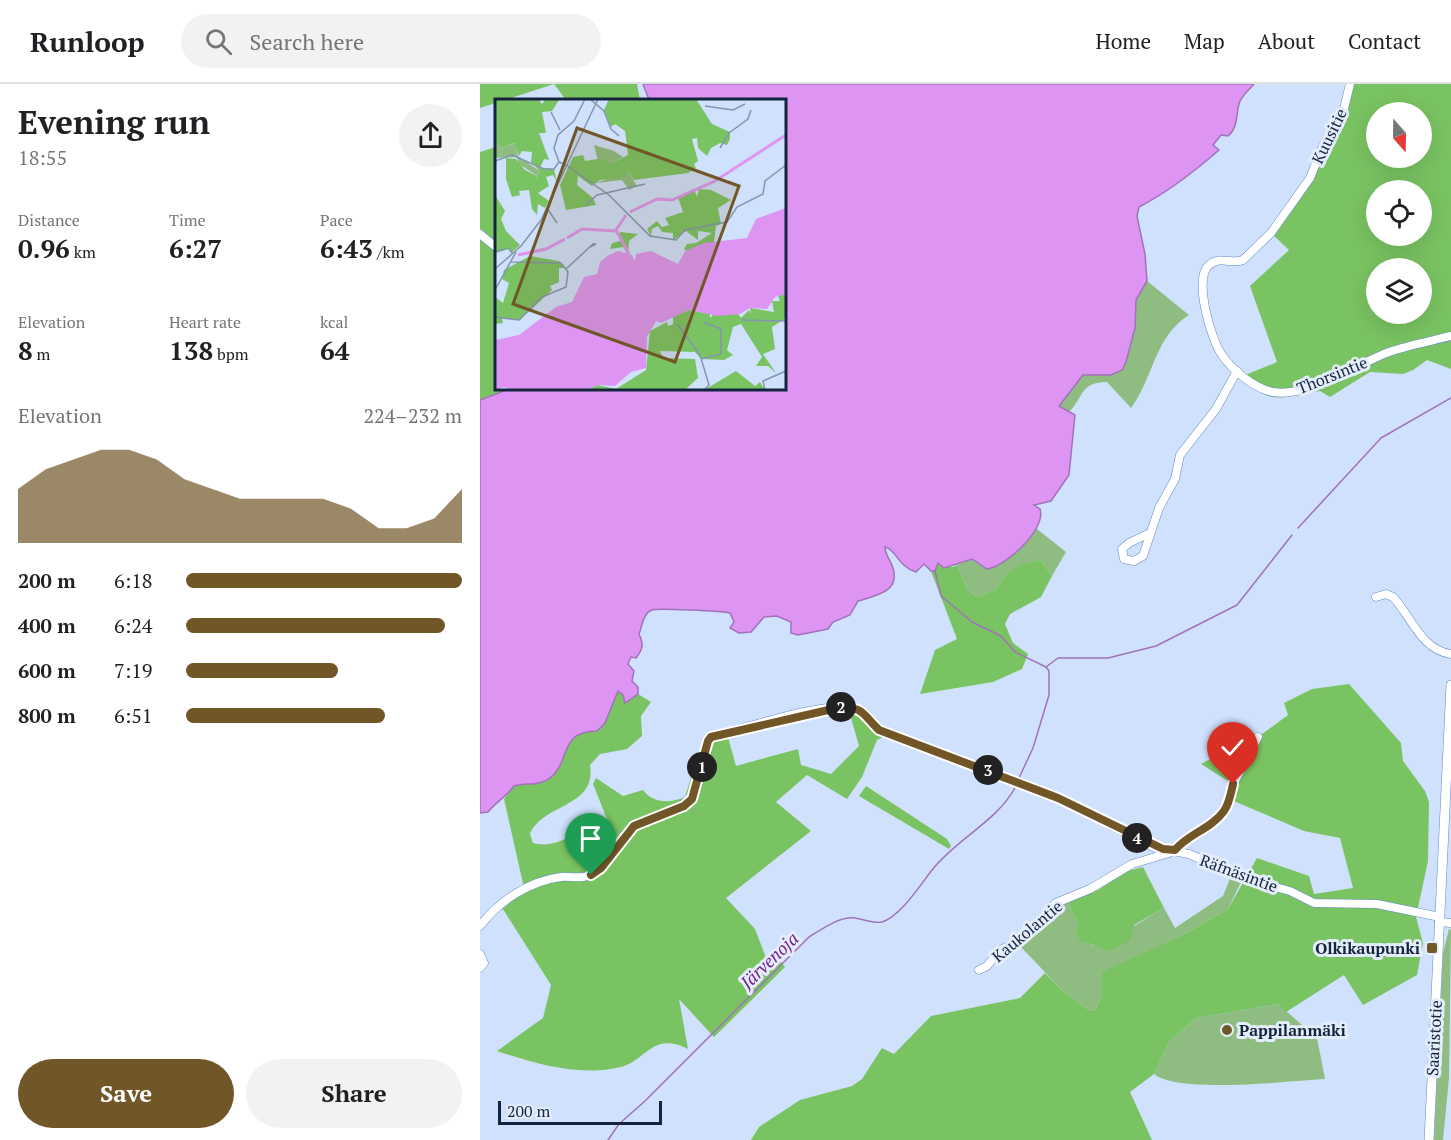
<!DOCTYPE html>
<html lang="en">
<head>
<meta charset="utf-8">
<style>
  :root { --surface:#fff; --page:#f2f2f2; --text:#202124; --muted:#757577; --line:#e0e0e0; --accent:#715628 }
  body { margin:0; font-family:"PT Serif",serif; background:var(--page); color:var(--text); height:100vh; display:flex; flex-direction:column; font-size:22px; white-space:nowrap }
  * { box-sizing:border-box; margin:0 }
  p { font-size:20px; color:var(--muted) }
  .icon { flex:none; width:33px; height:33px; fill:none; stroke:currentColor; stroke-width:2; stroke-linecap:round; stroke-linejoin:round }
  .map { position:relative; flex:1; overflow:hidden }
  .side { display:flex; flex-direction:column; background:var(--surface); width:480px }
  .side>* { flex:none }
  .needle { width:39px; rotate:160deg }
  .buttons { position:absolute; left:886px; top:18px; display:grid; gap:12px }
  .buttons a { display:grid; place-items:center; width:66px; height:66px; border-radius:50%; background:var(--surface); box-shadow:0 6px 24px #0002; font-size:30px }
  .scale { position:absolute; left:18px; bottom:15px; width:164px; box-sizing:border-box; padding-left:6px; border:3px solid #14243d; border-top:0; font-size:16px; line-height:21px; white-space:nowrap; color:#14243d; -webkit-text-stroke:4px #e4edfb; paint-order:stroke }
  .pin { position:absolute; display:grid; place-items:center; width:51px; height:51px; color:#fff; margin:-62px -26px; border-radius:50% 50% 50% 0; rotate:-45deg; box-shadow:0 0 6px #0007 }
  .pin .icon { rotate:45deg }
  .km { position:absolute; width:30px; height:30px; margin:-15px; border-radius:50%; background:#222; color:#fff; font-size:16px; line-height:30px; text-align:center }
  .round { display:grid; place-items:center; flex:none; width:63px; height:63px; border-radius:32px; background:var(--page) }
  .overview { display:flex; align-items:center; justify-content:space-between; height:102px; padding:0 18px }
  h1 { font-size:33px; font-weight:800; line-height:45px }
  .stats { display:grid; grid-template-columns:repeat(3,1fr); gap:9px; height:102px; padding:6px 18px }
  .stats div { display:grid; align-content:center }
  .stats b { font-size:26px; font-weight:800 }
  .stats small { font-size:16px; font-weight:400 }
  .stats p { font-size:16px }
  .chart { height:168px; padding:12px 18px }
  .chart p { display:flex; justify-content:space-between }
  .chart svg { width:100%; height:108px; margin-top:6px; fill:var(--accent); opacity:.7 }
  .cta { display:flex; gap:12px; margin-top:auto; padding:12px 18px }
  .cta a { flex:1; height:69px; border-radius:36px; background:var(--accent); color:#fff; font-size:24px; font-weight:800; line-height:69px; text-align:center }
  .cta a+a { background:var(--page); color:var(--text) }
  ul { padding:0 18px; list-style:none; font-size:20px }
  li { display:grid; grid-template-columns:96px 72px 1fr; align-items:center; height:45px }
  li i { height:15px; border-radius:8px; background:var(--accent) }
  header { display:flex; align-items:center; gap:36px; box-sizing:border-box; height:84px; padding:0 30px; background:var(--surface); border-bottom:2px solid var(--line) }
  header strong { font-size:28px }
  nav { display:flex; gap:33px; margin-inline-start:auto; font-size:21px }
  .search { width:420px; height:54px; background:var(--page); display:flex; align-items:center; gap:15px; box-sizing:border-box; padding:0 21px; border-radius:33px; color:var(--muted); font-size:22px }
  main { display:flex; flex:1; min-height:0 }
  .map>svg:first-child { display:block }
  .green { fill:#8fbd81 }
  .forest { fill:#7ac362; fill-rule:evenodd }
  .water { fill:#dd94f2; stroke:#a172bc; stroke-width:1.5 }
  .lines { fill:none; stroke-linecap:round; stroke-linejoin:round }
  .stream { stroke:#a172bc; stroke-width:1.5 }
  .minor-casing { stroke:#628ac8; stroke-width:9 }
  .major-casing { stroke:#628ac8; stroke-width:10 }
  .minor { stroke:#fff; stroke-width:8 }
  .major { stroke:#fff; stroke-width:9 }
  .route-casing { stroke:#fff; stroke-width:12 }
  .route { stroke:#715628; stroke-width:8 }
  .poi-dot { fill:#715628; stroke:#e4edfb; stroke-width:2 }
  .labels { text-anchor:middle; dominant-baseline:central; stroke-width:6; stroke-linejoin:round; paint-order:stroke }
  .street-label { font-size:16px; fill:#14243d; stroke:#e4edfb }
  .poi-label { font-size:16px; font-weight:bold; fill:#14243d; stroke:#e4edfb; text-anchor:end }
  .water-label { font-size:18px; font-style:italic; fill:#781f8e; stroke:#e4edfb }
  .inset-river { fill:none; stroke:#dd94f2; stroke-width:3 }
  .inset-road { fill:none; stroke:#8495b0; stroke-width:1.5 }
  .view { fill:#715628; fill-opacity:0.15; stroke:#715628; stroke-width:3 }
  .inset-edge { fill:none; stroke:#14243d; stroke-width:3 }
</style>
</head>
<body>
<header>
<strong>Runloop</strong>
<div class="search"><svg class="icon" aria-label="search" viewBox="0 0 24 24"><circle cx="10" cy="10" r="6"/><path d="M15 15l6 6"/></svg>Search here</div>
<nav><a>Home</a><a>Map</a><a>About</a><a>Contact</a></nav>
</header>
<main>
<section class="side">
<div class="overview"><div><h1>Evening run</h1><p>18:55</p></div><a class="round"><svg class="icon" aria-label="share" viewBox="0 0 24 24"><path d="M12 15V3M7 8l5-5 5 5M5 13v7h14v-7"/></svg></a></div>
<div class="stats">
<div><p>Distance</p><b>0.96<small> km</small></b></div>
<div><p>Time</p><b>6:27</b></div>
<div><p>Pace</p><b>6:43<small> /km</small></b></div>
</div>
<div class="stats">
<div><p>Elevation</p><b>8<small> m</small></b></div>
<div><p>Heart rate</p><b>138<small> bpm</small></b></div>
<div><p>kcal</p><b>64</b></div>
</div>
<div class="chart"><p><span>Elevation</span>224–232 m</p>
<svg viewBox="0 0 160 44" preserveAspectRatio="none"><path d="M0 44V22L10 14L20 10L30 6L40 6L50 10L60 18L70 22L80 26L90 26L100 26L110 26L120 30L130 38L140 38L150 34L160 22V44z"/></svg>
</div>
<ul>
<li><b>200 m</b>6:18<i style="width:100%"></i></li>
<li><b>400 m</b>6:24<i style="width:94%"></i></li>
<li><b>600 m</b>7:19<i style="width:55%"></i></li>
<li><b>800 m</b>6:51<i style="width:72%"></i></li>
</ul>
<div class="cta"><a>Save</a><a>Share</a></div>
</section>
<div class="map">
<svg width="971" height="1056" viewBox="0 0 971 1056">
  <rect width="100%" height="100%" fill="#cfe1fc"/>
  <g class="green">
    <path d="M648,185L667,197L709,231C674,253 674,293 651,324L627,298C600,298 604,313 589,328L565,319Z"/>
    <path d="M544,445H557L586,468L572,492L561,476L527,489L515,506L498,513L488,507L477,481Z"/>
    <path d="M751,792L761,798L748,825L699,853L622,911L616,925L610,927L583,907L540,862L561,836L587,817L609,860L620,863L680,826L683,822L695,844L743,812Z"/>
    <path d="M969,845L971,846L969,994L963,1056H954L963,869Z"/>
    <path d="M798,920L837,954L845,995C808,997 699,1010 674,990L689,958L716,934Z"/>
  </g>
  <g class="forest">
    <path d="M0,0H74L0,24Z"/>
    <path d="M74,0H157L160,16H86Z"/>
    <path d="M870,0H971V285L947,276L933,286L923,290L890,288L850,313L840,307C807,311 788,325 763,292L797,278L770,202L809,166L791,149C826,98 852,59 870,0ZM897,28H942V74H897ZM897,106H942V152H897ZM897,184H942V230H897Z"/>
    <path d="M16,63V304L32,305L0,316V68Z"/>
    <path d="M561,476L572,492L561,513L530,530L525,540L533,559L548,570L542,585L513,598L440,610L455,566L477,555L451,487H455L458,479L473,483L477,481L488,507L498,513L515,506L527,489L540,481Z"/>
    <path d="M869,600L921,659L923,677L945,707L949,718L948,777L936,833L943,859L937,891L883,921L864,891L806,928L798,920L716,934L689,958L674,990L650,1008L672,1056H271L279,1043L320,1016L372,1002L382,995L402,964L414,970L451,932L540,914L565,889L583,907L610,927L616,925L622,911V888L699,853L748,825L777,774L829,792L834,810L873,804L860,754L824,747L749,715L753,700L721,680L732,674L744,660L768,671L778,653L808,631L804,619L832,605Z"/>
    <path d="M138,607L143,611L146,619L158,610L171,618L161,632L162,652L147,665L120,670L110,681C117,724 63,719 50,750L53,759C73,764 87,755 103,744L109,752L129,740L113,700L116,694L143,712L163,706C173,720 191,719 205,713L223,655L246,646L256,682L318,665L321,681L351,690L379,662L369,627L381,630L405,652L397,656L382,693L367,715L327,691L296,718L331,747L246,814L275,845L288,879L294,881L301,878L305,883L234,953L199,915L208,965C172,947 166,977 141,983C99,993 56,980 17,967L63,934L71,901L21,822L44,804L24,715L34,702C47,698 58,703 70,694C91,678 78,647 117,647L125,639Z"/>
    <path d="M386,702L467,755L471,762L469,765L379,712Z"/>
    <path d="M663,783L683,822L680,826L654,841L650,857L630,867L599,856L597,847L599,841L587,817L618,806L647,787Z"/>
  </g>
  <path class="water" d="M163,0H774C769,6 761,12 759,20C756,31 758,44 748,52L741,51L733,61L739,66C715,87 686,109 659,123L657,132L665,170L667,197L656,216L655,244L646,278L642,286L631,291H603L579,322L595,331L589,391L571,417L554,421L560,425C567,445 525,483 507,485L492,475L464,484L458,479L455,487H451L444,480L436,488C417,482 417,466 405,463C405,469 409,475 412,481C422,507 398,511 378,517L370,531L353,538L348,545L318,551L311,549V538L297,532L284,533L271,548L259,549L250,544L254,538L250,529C242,527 177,524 172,526C163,529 162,543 159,550C164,561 163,565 156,574L151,573L148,580L154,587L152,597L158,603V610L145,619L143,611L138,607L125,639L117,647C78,647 91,678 70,694C58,703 47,698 34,702C26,713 17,717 8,728L0,729V316L32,304H304V16H169Z"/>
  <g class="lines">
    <g class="stream">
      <path d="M818,444L901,354L971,314"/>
      <path d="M455,487L461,512L492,538L521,552L535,568L566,583L569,587V611L553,664L539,694"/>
      <path d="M566,583L578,574H628L676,562L757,521L812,451"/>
      <path d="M128,1056L139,1040L165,1017L329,853C342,845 360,832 375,834C383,835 394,840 402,838C420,833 441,800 452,786C477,754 517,738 536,702"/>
    </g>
    <g class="minor-casing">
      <g id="minor">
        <path d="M870,0L863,29L842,64L830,94L791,149L763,176C751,181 741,171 729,181C713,194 731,256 742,271C752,286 775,305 793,308C830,314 876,280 909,268C929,261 951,257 971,252"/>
        <path d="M0,150L16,163"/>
        <path d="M670,449L649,459L642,465L644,475L654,477L663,472L679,424L695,395L700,371L736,325L757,287"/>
        <path d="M896,513L906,510L913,513C931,532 941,566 971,570"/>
        <path d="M959,838L971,839"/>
        <path d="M0,842C19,817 49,797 81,793C92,792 101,796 112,790C132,780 136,754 154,742C164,735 177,733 188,729C222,715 221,689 228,657L231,653C262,645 349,616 376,624C387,627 391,639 399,646L578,714L673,763L709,770L769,796L810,807L834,819L897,820L960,833"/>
        <path d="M0,870L4,879L0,884"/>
        <path d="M499,886L507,882L520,866L541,856L576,819L610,805L652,780L689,769L735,736L745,727L753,701L778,653"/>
      </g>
    </g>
    <g class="major-casing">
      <path id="major" d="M949,1056L971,601"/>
    </g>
    <use href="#minor" class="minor"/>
    <use href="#major" class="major"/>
  </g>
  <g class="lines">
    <g class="route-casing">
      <path id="route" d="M111,791L121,784L154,742L204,722L212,715L228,657L231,653L357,624C384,622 382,630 399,646L578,714L683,765L695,766C708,750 731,745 744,727C749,720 751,709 753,700"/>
    </g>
    <use href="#route" class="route"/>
  </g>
  <g class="poi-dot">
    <rect x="946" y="858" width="12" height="12" rx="3"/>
    <circle cx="747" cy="946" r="6"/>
  </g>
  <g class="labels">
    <g class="street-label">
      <text transform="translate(849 52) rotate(-64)">Kuusitie</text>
      <text transform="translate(852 291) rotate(-22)">Thorsintie</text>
      <text transform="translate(759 789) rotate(20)">Räfnäsintie</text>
      <text transform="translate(547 847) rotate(-40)">Kaukolantie</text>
      <text transform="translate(954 954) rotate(-87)">Saaristotie</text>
    </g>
    <g class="poi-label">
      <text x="940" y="864">Olkikaupunki</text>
      <text x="759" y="946" text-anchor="start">Pappilanmäki</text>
    </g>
    <g class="water-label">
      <text transform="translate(289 876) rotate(-44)">Järvenoja</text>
    </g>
  </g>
  <g transform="translate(15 15)">
    <rect width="291" height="291" fill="#cfe1fc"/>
    <path d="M0,42L6,49L21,44L23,57L45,72L43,81L42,77L24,65L22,58L0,59ZM99,46L119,52L128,58L117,64L103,62ZM133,72L142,87L134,91L127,81L101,84Z" fill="#8fbd81"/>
    <path d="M0,0H43L47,5L51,0L64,1L57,12L47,13L51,34H44L54,61L49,60L45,69L59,70L62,83L58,76L51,78L54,87L43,94L54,102L50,109L43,105L42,116L37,110L34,91L24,92L27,105L25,96L17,98L11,80V59L21,60L30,71L42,77L41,81L45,72L36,63L37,53L27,52L24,57L20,44L6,49L0,42ZM114,0H201L217,25L235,33V40L232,46L225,44L216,49L212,57L203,49L202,39L197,40L203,62L199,65L201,69L193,74L139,81L133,72L130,78L105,81L97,87L83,77L82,86L98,99L101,106L71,111L65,86L78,58L88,56L90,62L102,60L117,64L133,56L130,32L120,25L116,28L109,11ZM199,90L202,98L204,90L216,91L236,101L223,109L226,125L221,127L219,143L194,154L189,150L192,145L201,144L217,134L203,132V141L191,132L178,141V134L167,133L163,127L157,130L156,137L152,130L162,122L167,128L174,126L170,119L188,113L183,98ZM0,96L10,112L6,120L11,132L25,146L16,154L14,150L0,154ZM125,133L143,135L134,142L133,156L128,148L115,150L117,144L125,142ZM35,157L64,162L70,169H64V183L55,187L57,191L25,221L7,219L8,224L0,225V198L8,204L14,184L7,180L9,171ZM291,195V219L277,228L280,250L268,255L281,274L273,267H261L267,258L246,225L238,228L232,251L238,256L229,261L206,260L200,253L165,252L168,259L200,260L203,279L191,290L92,291L102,286L121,290L151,271L155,232L172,223L173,227L178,225V217L194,211L215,215V219L219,215H243L246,219L254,211L256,215L255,209L279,213L277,202H285L283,197ZM241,272L260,287L265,283L270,291H209Z" fill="#7ac362"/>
    <path d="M291,109V195L280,198L272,210L255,209L245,215L223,217L194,211L166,224L161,222L152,238L151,269L136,273L120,287L104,286L89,291H19L9,288L0,291V241L24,236L61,208L77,203L89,178L102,175L105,163L114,156L123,152L137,156L140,162L141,155L156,152L183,165L190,152L209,144L252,139L261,120Z" fill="#dd94f2"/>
    <path class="inset-river" d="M135,113L162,100L177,101L220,82L291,36M131,116L121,131L134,155M72,139L87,130L121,132M23,156L51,150L70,140"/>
    <path class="inset-road" d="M95,0L109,12L116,30L124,37M210,7L238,11L250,5M56,13L65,31M225,49L234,34L253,20L256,11M0,62L17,56L49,70H59L64,63L71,66M64,63L59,49L63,36L79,22L90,0M71,66L114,96L155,137L181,141L190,131L232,123L242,108L268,95L270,82L291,66M90,107L102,96L150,85M52,109L62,124M0,153L13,149L18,155M0,170L26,147L46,121L103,0M71,170L98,145H101L95,148M0,191L21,153M0,218L24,221L47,198L71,188L73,173L66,164L16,163M247,221L291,222M182,225L205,256L214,286L209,291M206,260L226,255V230L209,223M270,291L268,282L291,272"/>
    <path class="view" d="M82,29L244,87L180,263L18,205Z"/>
    <rect width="291" height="291" class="inset-edge"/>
  </g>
</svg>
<div class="buttons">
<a><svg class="needle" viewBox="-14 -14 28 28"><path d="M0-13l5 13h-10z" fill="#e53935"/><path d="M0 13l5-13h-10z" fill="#757577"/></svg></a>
<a><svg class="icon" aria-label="locate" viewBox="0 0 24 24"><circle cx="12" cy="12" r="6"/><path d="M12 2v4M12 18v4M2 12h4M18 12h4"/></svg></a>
<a><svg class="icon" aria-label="layers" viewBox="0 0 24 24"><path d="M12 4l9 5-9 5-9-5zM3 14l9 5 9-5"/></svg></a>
</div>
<div class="scale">200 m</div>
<div class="pin" style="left:111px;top:791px;background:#1e9e55"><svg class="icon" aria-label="arrive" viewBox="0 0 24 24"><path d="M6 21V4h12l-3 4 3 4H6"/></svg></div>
<div class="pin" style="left:753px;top:700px;background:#d93025"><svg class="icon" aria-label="check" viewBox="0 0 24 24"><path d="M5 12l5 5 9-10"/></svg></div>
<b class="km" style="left:222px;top:683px">1</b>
<b class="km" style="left:361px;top:623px">2</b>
<b class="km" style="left:508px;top:686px">3</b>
<b class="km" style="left:657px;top:754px">4</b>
</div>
</main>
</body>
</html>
